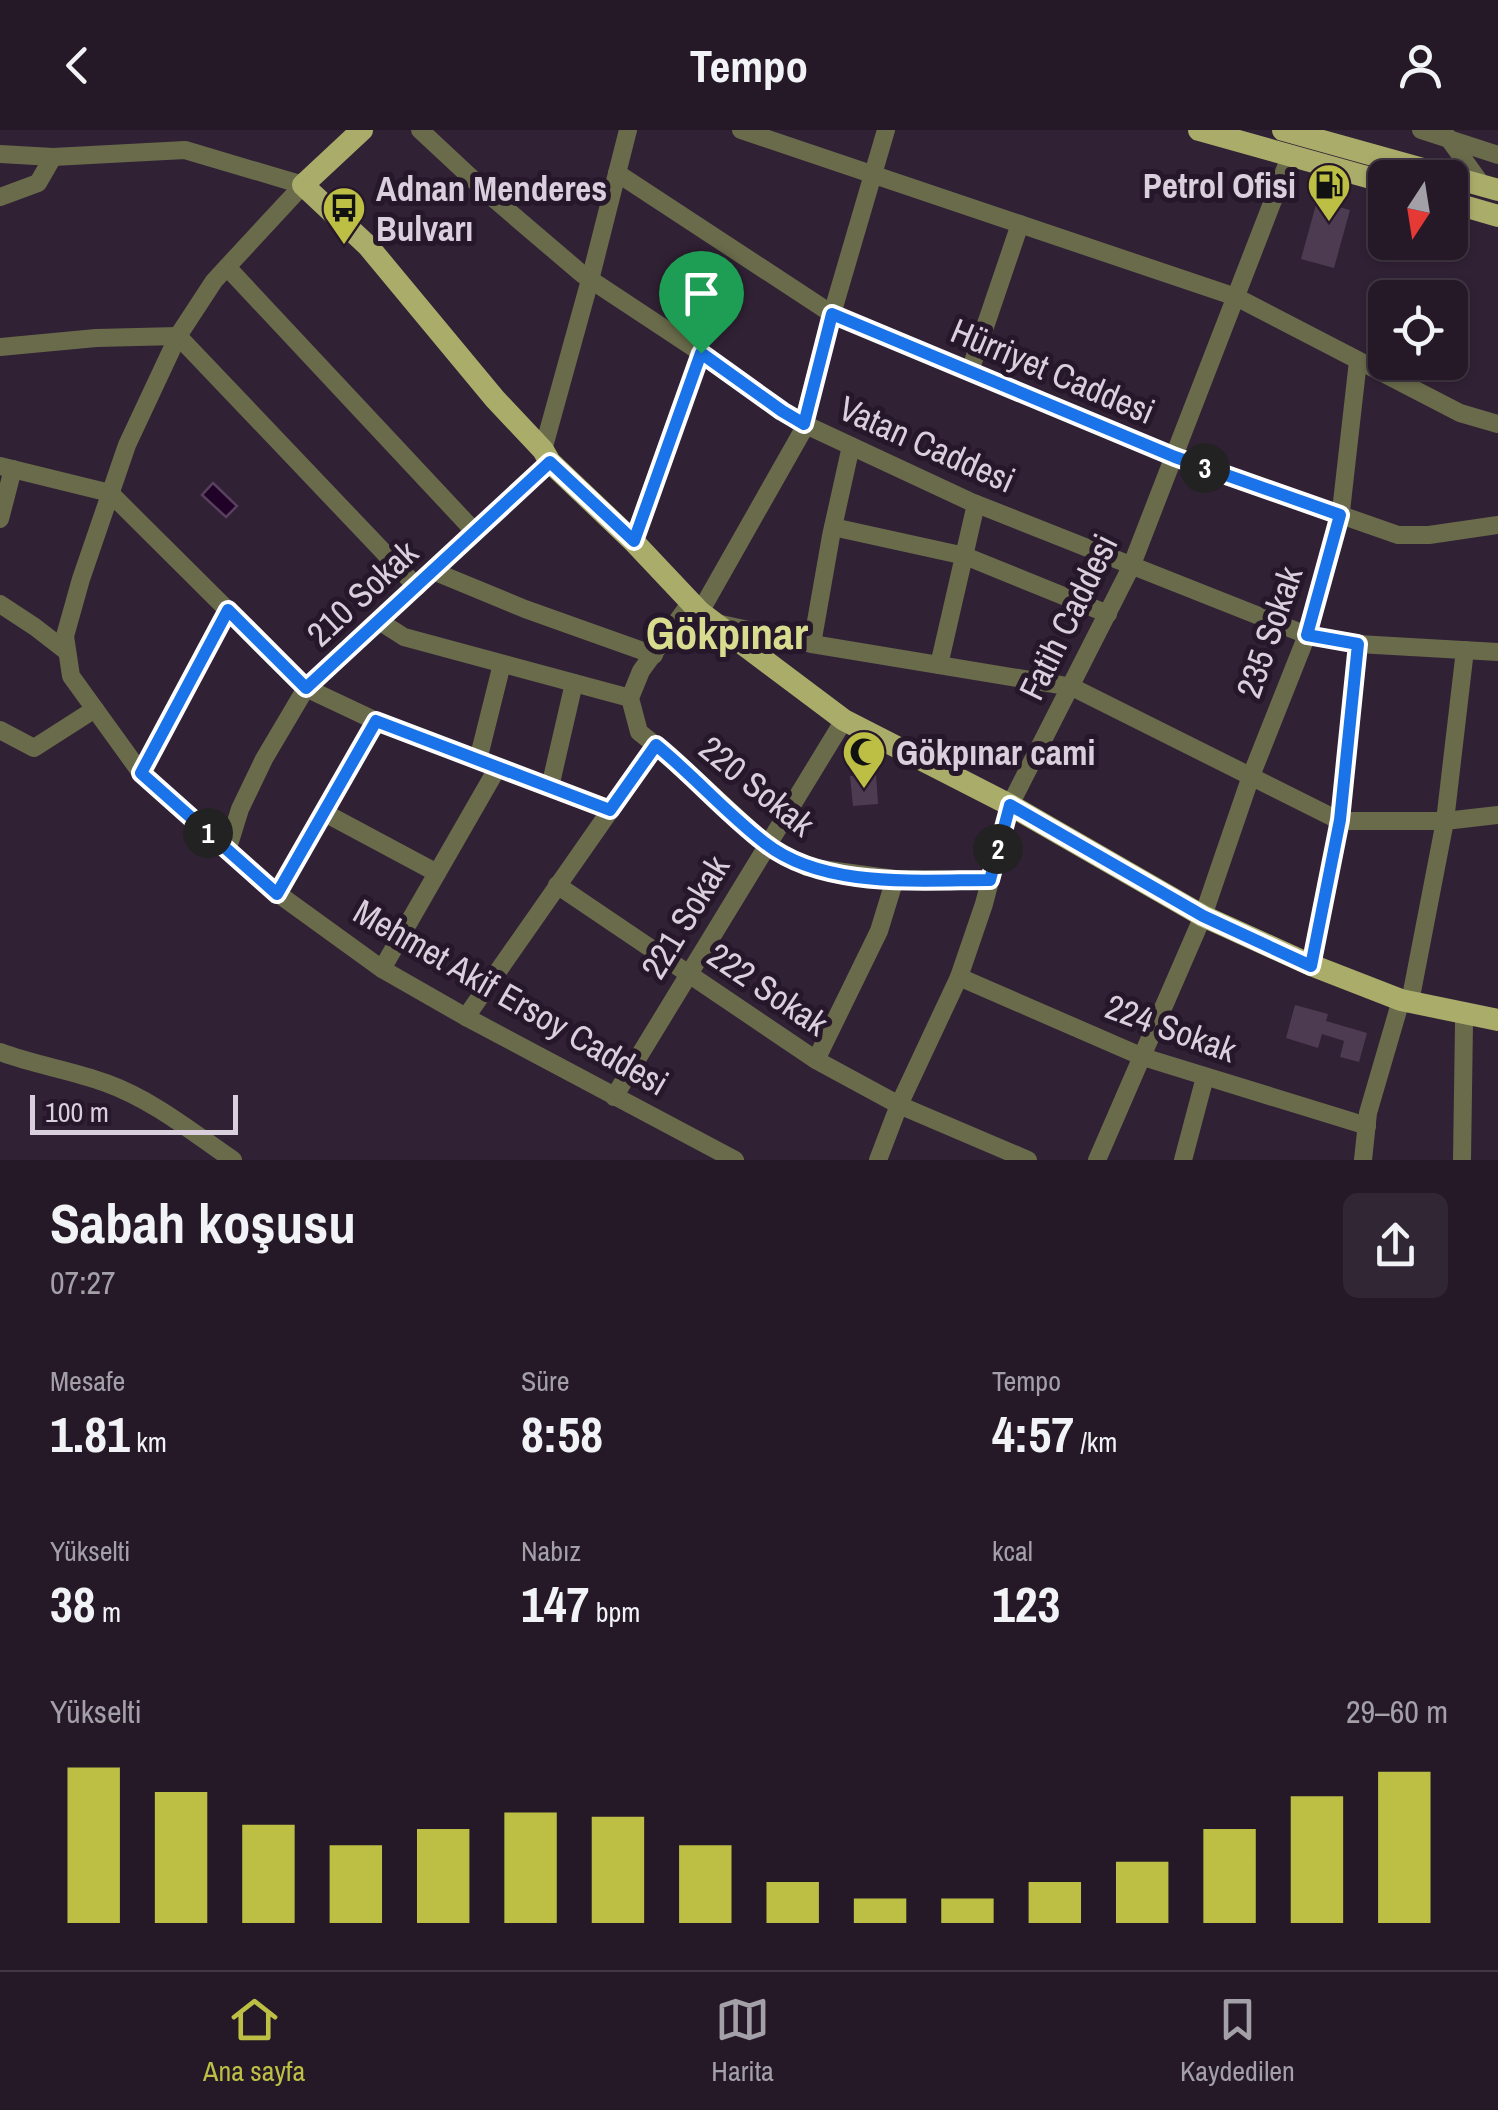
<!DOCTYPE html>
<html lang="tr">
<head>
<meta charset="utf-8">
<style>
  :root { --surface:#251928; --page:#312634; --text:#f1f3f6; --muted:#a3a0a8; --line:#423845; --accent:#bcbf44 }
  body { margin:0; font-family:"Archivo Narrow",sans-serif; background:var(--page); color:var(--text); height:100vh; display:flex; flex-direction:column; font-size:38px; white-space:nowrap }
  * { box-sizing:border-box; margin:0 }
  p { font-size:32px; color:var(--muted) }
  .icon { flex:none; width:55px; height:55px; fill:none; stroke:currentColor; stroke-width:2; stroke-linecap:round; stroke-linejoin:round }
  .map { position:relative; height:1030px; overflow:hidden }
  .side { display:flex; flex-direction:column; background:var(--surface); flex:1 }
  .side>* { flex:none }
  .needle { width:65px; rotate:192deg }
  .fabs { position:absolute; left:1368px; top:30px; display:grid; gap:20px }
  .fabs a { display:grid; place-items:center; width:100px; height:100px; border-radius:15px; background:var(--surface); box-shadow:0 2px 8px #0004,0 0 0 2px var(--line); font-size:50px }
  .scale { position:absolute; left:30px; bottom:25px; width:208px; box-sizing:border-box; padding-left:10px; border:5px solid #dacfdc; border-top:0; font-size:28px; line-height:35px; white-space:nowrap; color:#dacfdc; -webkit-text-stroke:8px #27172a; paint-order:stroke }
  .pin { position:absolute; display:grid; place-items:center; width:85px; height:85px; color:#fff; margin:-102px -42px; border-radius:50% 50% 50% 0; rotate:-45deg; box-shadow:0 0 10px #0007 }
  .pin .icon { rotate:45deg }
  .km { position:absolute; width:50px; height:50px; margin:-25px; border-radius:50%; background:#222; color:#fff; font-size:28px; line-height:50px; text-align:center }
  .round { display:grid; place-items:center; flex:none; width:105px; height:105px; border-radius:15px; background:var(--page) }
  .head { display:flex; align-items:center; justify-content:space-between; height:170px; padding:0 50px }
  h1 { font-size:55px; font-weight:700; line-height:75px }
  .stats { display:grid; grid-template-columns:repeat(3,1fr); gap:15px; height:170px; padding:10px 50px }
  .stats div { display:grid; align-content:center }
  .stats b { font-size:50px; font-weight:700 }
  .stats small { font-size:28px; font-weight:400 }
  .stats p { font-size:28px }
  .chart { height:280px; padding:20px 50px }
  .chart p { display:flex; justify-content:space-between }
  .chart svg { width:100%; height:180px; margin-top:10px; stroke:var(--accent); stroke-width:6 }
  header { display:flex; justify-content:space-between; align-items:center; height:130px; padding:0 50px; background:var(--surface); font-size:45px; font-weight:700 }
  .tab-bar { display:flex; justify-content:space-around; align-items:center; height:140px; border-top:2px solid var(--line); background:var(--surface); font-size:28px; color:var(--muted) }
  .tab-bar a { display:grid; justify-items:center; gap:5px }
  .tab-bar .active { color:var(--accent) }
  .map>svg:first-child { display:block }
  .water { fill:#200128; stroke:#583f5e; stroke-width:2.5 }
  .building { fill:#4d3c51 }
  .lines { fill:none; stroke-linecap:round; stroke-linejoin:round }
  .minor { stroke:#696b4b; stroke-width:18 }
  .major { stroke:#aaad6a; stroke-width:22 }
  .route-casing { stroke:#fff; stroke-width:20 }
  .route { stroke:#1a73e8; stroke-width:12 }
  .labels { text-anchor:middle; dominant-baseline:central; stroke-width:10; stroke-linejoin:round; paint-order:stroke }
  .poi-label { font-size:35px; font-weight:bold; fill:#dacfdc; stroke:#27172a; text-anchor:start }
  .street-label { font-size:35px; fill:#dacfdc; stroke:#27172a }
  .district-label { font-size:45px; font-weight:bold; fill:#d8dc8e; stroke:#27172a }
</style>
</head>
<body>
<header><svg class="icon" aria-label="back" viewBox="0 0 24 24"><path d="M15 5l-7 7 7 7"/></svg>Tempo<svg class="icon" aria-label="person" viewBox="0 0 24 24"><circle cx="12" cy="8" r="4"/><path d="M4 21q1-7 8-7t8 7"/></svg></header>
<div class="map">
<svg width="1498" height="1030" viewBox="0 0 1498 1030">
  <rect width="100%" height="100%" fill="#312135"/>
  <path class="water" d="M213,353L237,376L226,387L202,365Z"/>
  <g class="building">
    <path d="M1317,71L1350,80L1334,138L1301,129Z"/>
    <path d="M876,644L878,674L853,676L850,646Z"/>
    <path d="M1295,875L1328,884L1326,891L1367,903L1359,932L1340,927L1344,911L1322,904L1318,918L1286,908Z"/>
  </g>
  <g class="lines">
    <g class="minor">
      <path d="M420,0L493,68L582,144L697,220L782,281L806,295L969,371L1307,505L1358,514L1498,522"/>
      <path d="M741,0L1236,167L1460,283L1498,294"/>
      <path d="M1421,0L1498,25"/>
      <path d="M1446,5L1482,55"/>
      <path d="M0,24L53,27L185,20L303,55L214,151L178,206L127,315L81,449L65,506L71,546L141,643L277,763L382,839L466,887L735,1030"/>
      <path d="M617,43L832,184L1175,327L1398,405H1429L1498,395"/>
      <path d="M0,67L38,53L53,27"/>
      <path d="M227,137L475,402"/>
      <path d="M178,206L417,457"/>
      <path d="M0,217L96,208L178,206"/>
      <path d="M970,241L1020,94"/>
      <path d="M803,293L832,184L886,0"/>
      <path d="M543,320L590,150L628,0"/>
      <path d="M0,336L110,363"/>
      <path d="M110,363L306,558L376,591L610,680"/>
      <path d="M0,389L13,339"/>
      <path d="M833,397L965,426L1108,484"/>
      <path d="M633,411L701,223"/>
      <path d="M433,441L525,479L654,525"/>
      <path d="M691,472L641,541L630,568L639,602L679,634L767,715L807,737L895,749L990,750"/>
      <path d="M0,474L35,497L66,521"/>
      <path d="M700,482L806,295"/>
      <path d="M379,491L404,507L630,568"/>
      <path d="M721,494L812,514L1072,557L1340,691H1445L1498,685"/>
      <path d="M812,514L831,406L851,316"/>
      <path d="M939,535L976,374"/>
      <path d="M0,600L34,618L95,579"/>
      <path d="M478,630L502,534"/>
      <path d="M141,643L228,480"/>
      <path d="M550,657L574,553"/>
      <path d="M323,682L437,743"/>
      <path d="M227,721L240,679L264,629L306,558L550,332"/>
      <path d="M557,755L816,930L899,975L1028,1030"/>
      <path d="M277,763L376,591"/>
      <path d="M1311,835L1340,691L1358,514"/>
      <path d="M382,839L498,637"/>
      <path d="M959,847L1143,927L1367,996"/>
      <path d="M1410,872L1445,691L1465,520"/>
      <path d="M466,887L656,615"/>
      <path d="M0,922C34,935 71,940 106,953C153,970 192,1002 233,1030"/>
      <path d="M816,930L879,801L895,749"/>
      <path d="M614,967L844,590"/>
      <path d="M878,1030L899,975L959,847L984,774L1010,675L1131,437L1291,24"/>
      <path d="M1097,1030L1203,786L1251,646L1307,505L1340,390L1358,231"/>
      <path d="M1183,1030L1205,947"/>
      <path d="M1363,1030L1368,983L1401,870"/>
      <path d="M1462,1030L1464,893"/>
    </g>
    <g class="major">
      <path d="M362,0L303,55L368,116L495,269L543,320L550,332L633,411L700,482L844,590L1010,675L1203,786L1311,835L1401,870L1498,890"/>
      <path d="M1199,0L1385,52"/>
      <path d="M1283,0L1498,60"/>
      <path d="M1450,72L1498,86"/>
    </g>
  </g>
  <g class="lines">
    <g class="route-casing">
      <path id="route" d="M832,184L1175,327L1340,385L1307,505L1358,514L1340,690L1311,836L1203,786L1010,675L990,750C920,750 823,759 765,713C726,683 694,646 656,615L610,680L376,591L277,764L141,643L228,480L306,558L550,332L634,411L701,223L782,281L804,294Z"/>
    </g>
    <use href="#route" class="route"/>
  </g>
  <defs>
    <g id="fuel-pin" transform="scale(2.25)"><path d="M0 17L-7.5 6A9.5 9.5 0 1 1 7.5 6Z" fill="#bcbf44" stroke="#27172a"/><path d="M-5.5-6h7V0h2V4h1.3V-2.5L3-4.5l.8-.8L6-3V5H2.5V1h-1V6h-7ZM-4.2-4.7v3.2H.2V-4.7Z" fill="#111"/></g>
    <g id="bus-pin" transform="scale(2.25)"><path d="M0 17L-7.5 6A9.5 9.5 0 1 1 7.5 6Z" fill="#bcbf44" stroke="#27172a"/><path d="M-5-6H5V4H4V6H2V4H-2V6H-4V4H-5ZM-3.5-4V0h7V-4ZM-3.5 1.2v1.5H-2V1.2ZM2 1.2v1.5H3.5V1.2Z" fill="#111"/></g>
    <g id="mosque-pin" transform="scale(2.25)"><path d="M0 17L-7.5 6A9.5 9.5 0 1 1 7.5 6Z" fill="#bcbf44" stroke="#27172a"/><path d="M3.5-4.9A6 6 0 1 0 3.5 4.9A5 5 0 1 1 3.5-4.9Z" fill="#111"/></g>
  </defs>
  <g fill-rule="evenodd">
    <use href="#fuel-pin" x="1329" y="55"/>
    <use href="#bus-pin" x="344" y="78"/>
    <use href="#mosque-pin" x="864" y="622"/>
  </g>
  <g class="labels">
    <g class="poi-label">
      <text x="1296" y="55" text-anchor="end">Petrol Ofisi</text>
      <text x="376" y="58">Adnan Menderes<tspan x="376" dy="40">Bulvarı</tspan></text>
      <text x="896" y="622">Gökpınar cami</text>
    </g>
    <g class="street-label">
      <text transform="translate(1053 241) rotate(23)">Hürriyet Caddesi</text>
      <text transform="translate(927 314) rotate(24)">Vatan Caddesi</text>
      <text transform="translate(362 463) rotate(-43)">210 Sokak</text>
      <text transform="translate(1068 487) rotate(-64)">Fatih Caddesi</text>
      <text transform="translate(1269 502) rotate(-71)">235 Sokak</text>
      <text transform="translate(757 656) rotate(39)">220 Sokak</text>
      <text transform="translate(685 787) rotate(-59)">221 Sokak</text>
      <text transform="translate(768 859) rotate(34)">222 Sokak</text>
      <text transform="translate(511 867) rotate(30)">Mehmet Akif Ersoy Caddesi</text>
      <text transform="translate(1171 898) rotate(20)">224 Sokak</text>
    </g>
    <g class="district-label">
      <text x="727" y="502">Gökpınar</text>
    </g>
  </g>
</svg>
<div class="fabs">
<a><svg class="needle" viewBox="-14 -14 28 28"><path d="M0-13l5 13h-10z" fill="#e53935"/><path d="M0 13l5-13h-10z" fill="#a3a0a8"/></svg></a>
<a><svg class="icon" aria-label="locate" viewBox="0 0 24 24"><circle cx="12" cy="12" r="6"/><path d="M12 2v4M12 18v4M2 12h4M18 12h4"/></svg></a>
</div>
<div class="scale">100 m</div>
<div class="pin" style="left:701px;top:223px;background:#1e9e55"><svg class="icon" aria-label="arrive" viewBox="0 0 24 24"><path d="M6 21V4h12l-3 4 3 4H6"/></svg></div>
<b class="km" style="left:208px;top:703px">1</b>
<b class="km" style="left:998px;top:719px">2</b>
<b class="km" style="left:1205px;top:338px">3</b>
</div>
<section class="side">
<div class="head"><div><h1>Sabah koşusu</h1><p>07:27</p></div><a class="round"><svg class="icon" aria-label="share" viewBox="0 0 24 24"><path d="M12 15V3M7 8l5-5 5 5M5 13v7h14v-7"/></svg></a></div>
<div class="stats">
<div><p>Mesafe</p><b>1.81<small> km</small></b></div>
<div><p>Süre</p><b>8:58</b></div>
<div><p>Tempo</p><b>4:57<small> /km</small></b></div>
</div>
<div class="stats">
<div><p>Yükselti</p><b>38<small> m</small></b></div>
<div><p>Nabız</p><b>147<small> bpm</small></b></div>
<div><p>kcal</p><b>123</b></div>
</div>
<div class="chart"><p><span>Yükselti</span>29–60 m</p>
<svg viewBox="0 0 160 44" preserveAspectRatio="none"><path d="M5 44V6M15 44V12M25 44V20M35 44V25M45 44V21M55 44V17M65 44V18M75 44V25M85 44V34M95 44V38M105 44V38M115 44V34M125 44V29M135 44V21M145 44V13M155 44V7"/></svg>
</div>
</section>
<nav class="tab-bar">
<a class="active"><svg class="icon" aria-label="home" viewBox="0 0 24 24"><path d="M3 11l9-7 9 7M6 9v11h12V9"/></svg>Ana sayfa</a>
<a><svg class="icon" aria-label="map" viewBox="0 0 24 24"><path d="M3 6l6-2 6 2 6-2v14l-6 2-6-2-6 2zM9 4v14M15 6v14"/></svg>Harita</a>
<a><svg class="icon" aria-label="saved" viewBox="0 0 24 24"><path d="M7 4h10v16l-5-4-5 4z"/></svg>Kaydedilen</a>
</nav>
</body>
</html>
